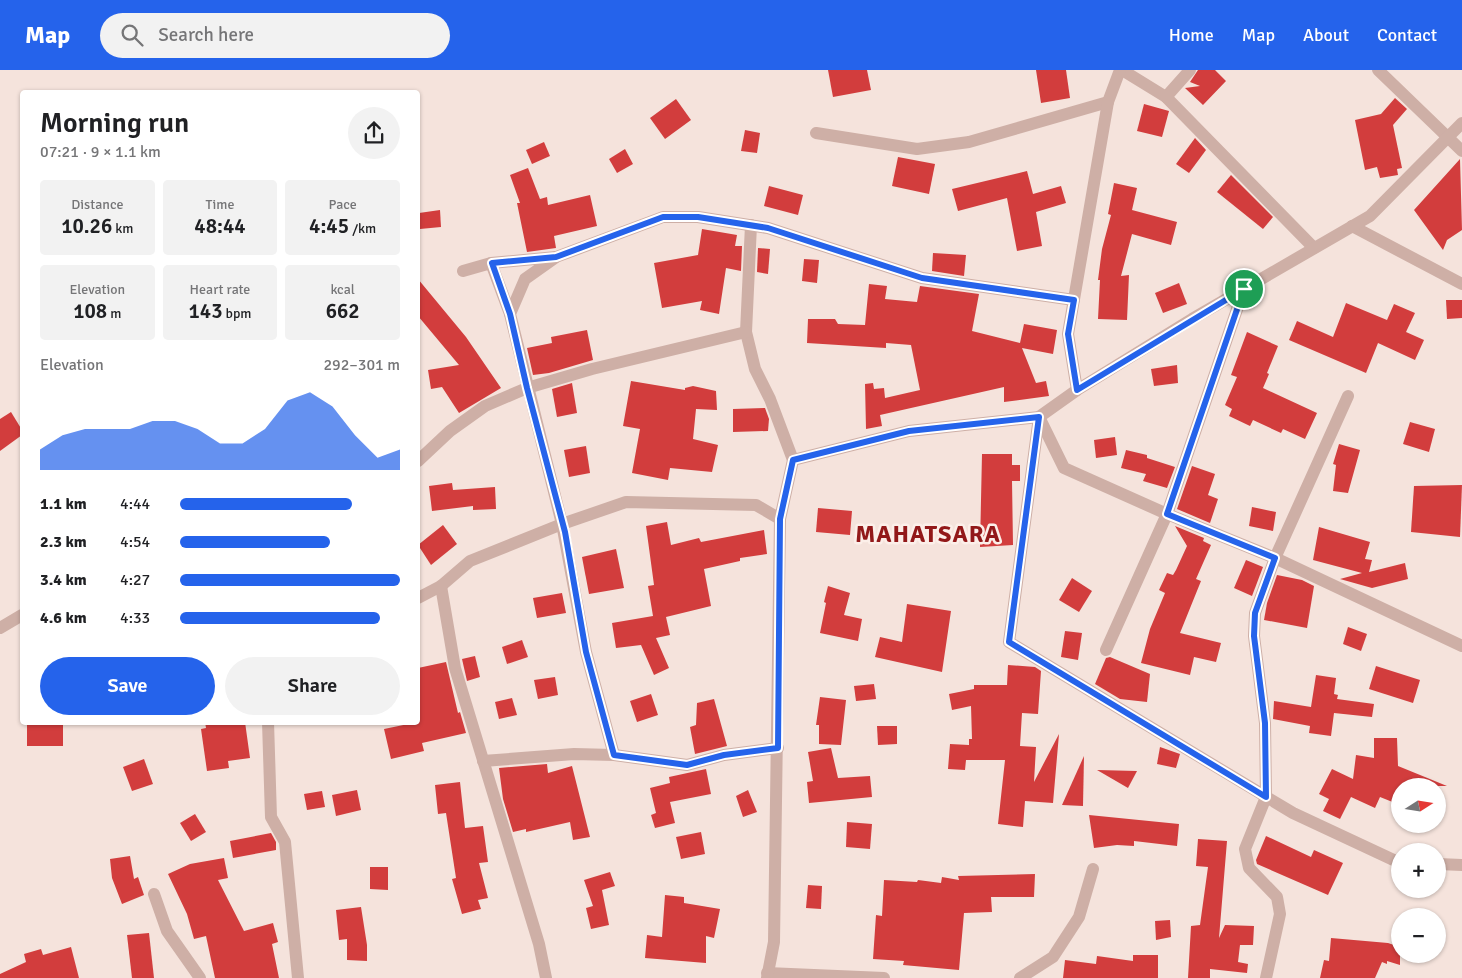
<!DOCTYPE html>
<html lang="en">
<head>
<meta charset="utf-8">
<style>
  :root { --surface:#fff; --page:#f2f2f2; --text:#202124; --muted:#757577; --accent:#2563eb }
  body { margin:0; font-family:Signika,sans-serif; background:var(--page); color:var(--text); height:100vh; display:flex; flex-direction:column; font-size:19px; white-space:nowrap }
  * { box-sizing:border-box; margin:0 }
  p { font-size:16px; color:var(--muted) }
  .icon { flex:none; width:28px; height:28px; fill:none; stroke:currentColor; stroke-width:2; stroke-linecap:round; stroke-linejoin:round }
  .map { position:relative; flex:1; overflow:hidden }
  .details { position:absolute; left:20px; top:20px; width:400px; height:635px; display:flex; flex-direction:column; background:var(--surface); border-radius:5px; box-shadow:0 1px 4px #0004 }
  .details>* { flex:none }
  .needle { width:32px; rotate:78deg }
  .controls { position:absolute; left:1391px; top:708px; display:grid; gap:10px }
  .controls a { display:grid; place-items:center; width:55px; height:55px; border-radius:50%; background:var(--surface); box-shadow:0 1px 4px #0004; font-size:25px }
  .pin { position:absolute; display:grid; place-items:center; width:42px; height:42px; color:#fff; margin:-21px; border:2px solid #fff; border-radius:50%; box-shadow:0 1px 5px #0007 }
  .round { display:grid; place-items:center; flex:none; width:52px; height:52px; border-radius:26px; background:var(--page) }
  .head { display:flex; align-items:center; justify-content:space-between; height:85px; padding:0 20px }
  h1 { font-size:28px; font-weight:600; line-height:38px }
  .figures { display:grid; grid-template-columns:repeat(3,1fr); gap:8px; height:85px; padding:5px 20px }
  .figures div { display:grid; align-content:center; border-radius:5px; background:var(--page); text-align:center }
  .figures b { font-size:21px; font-weight:600 }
  .figures small { font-size:14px; font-weight:400 }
  .figures p { font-size:14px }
  .chart { height:140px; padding:10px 20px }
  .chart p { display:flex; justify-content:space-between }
  .chart svg { width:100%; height:90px; margin-top:5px; fill:var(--accent); opacity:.7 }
  .action { display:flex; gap:10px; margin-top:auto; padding:10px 20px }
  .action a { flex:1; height:58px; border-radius:30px; background:var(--accent); color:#fff; font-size:20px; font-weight:600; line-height:58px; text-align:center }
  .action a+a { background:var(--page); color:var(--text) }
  ul { padding:0 20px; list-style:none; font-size:16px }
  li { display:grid; grid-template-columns:80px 60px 1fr; align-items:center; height:38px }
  li i { height:12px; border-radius:6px; background:var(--accent) }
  header { display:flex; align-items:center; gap:30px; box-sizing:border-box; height:70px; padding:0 25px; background:var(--accent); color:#fff }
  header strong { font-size:24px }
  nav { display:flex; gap:28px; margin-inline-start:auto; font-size:18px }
  .search { width:350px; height:45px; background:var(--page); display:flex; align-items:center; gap:12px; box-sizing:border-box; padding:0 18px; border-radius:28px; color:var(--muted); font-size:19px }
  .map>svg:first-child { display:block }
  .building { fill:#d23d3d }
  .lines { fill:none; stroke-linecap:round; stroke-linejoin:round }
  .minor { stroke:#ceafa6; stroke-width:12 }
  .route-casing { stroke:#fff; stroke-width:10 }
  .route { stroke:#2563eb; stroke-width:6 }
  .labels { text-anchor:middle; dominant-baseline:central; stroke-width:5; stroke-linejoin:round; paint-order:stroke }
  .district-label { font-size:24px; font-weight:bold; letter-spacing:1px; fill:#921819; stroke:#fcefe9 }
</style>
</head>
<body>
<header>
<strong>Map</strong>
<div class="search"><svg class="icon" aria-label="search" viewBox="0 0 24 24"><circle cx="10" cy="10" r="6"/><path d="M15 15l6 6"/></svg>Search here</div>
<nav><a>Home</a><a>Map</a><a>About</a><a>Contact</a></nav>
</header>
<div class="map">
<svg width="1462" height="908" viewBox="0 0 1462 908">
  <rect width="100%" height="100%" fill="#f5e3dc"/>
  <g class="building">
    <path d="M828,0H867L871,20L833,27Z"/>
    <path d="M1036,0H1066L1070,28L1041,33Z"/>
    <path d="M1198,0H1215L1226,11L1203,35L1185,18L1200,16L1190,12Z"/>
    <path d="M1395,28L1407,39L1393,55L1402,98L1397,99L1398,105L1380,108L1377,97L1365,100L1355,50L1381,44Z"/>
    <path d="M676,29L691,50L665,69L650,48Z"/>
    <path d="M1144,34L1169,41L1162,67L1137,61Z"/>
    <path d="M745,60L760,63L757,83L741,81Z"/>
    <path d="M1195,68L1206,80L1189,103L1176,94Z"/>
    <path d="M544,72L550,86L532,94L526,80Z"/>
    <path d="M625,79L633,94L617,103L609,89Z"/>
    <path d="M898,87L935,94L929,124L892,116Z"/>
    <path d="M1460,89L1462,160L1447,170L1443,180L1414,140Z"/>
    <path d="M528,98L540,129L547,127L548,135L590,125L597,156L554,166L556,178L527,182L517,133H520L510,105Z"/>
    <path d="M1027,101L1033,124L1061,116L1066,133L1036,142L1042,176L1017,181L1007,128L958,141L952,119Z"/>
    <path d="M1231,105L1273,147L1263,159L1217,122Z"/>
    <path d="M1114,113L1137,118L1132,140L1177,152L1171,175L1132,164L1121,206L1129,205L1127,250L1098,249L1100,210H1098L1102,179L1111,145L1108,144Z"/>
    <path d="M769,116L803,125L798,145L764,136Z"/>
    <path d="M440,140L441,157L420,159L419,143Z"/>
    <path d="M702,159L737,165L735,176H742L741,201L726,198L719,244L700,240L702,231L662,238L654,193L698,185Z"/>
    <path d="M758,178L770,179L768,204L757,202Z"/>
    <path d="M933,183L966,185L964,206L932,201Z"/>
    <path d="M804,189L819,190L817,213L802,211Z"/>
    <path d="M418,209L466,267L501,318L459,343L442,317L431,319L428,300L459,295L418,246Z"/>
    <path d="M1179,213L1187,234L1163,243L1155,223Z"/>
    <path d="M869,214L887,216L885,229L917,232L920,216L979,224L972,261L1020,273L1024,254L1057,260L1053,284L1022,278L1036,313L1046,311L1049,326L1004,332V317L880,345L882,356L866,359L865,314L873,313L874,319L884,318L885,328L920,320L911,275L886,273V278L807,273L808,249H835L838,254L865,255Z"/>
    <path d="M1446,230H1462V248L1447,249Z"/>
    <path d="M1346,233L1387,250L1394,234L1415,243L1406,262L1424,270L1415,290L1378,273L1366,303L1289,270L1297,251L1333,267Z"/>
    <path d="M587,260L593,290L549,303L533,305L527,278L552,273L551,267Z"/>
    <path d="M1247,262L1278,276L1267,303L1269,304L1263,318L1317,343L1305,369L1283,359L1281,363L1253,350L1250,356L1229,346L1232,339L1225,335L1237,307L1231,305Z"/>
    <path d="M1177,295L1178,313L1154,316L1151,299Z"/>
    <path d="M631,311L685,320V318L693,316L716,321L717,340L696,339L693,369L718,375L712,402L670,398L668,410L632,403L640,359L623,356Z"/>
    <path d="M572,313L577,343L557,347L552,319Z"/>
    <path d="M765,338L769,349L768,361L733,362V339Z"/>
    <path d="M11,342L22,360V365L0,381V349Z"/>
    <path d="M1410,352L1435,359L1429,382L1403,374Z"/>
    <path d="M1115,367L1117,385L1096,388L1094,370Z"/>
    <path d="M1339,374L1360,380L1348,423L1333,421L1336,395L1333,394Z"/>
    <path d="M586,376L590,403L569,407L564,380Z"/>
    <path d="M1126,380L1147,385V388L1175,397L1167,418L1143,411L1146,404L1121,398Z"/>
    <path d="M982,384H1012V395H1020V411H1012L1013,475L980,477Z"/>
    <path d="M1192,396L1215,404L1208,425L1218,429L1210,453L1177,439Z"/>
    <path d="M452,413L453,420L495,417L496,439L473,440V436L432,441L429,416Z"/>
    <path d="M1462,415L1460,467L1411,462L1414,416Z"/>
    <path d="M1252,437L1276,442L1273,461L1249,456Z"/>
    <path d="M818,438L852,441L850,465L816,462Z"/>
    <path d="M667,452L671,475L699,468L701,472L764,460L767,484L740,488V491L704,499L711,536L666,547L670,565L656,568L669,598L654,605L641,575L616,578L612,553L653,546L648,516L654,515L646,456Z"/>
    <path d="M443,455L457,474L431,495L418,475Z"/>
    <path d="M1175,456L1204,468L1203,471L1211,475L1196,509L1201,511L1180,563L1221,573L1216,592L1194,587L1190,605L1141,593L1150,559L1165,523L1159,520L1167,503L1173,505L1176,500L1187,476Z"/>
    <path d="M1319,457L1370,472L1365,489L1372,490L1369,502L1405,493L1408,509L1372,518L1340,509L1362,503L1313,490Z"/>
    <path d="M616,479L624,518L589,524L582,487Z"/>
    <path d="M1246,490L1263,497L1252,526L1234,518Z"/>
    <path d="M1277,505L1302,510L1314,516L1307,558L1264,550L1267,533Z"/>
    <path d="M1072,508L1092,521L1079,542L1059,530Z"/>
    <path d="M828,516L850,523L844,545L862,549L858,571L820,563L826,533L824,532Z"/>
    <path d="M562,523L566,543L537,548L533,528Z"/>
    <path d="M907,534L951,541L942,602L875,587L880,567L902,572Z"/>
    <path d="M1348,557L1367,564L1361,581L1343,574Z"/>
    <path d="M1065,561L1082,563L1078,590L1061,587Z"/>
    <path d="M522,570L528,587L507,594L502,577Z"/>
    <path d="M475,586L480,607L467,611L462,589Z"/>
    <path d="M1110,587L1150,604L1147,632L1120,629L1095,614L1106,588Z"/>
    <path d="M446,592L458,643L460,642L466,663L422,673L424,681L391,689L384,659L418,652V598Z"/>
    <path d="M1008,595L1035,597L1041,601L1038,644L1022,643L1020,676L1036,677L1034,712L1059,664L1053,733L1025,731L1023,757L998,754L1005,690H966L965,700L948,699L950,674L969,675V669H972L971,636L952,640L949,624L974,619V615H1007Z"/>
    <path d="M1376,596L1420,610L1413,633L1369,619Z"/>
    <path d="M1316,605L1336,608L1334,624L1338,625L1337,629L1374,634L1372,647L1334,643L1331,666L1309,663L1310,656L1273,649L1274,631L1311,637Z"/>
    <path d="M555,607L558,625L538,629L534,610Z"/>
    <path d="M874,614L876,629L856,631L854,616Z"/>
    <path d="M651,624L658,645L637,652L630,631Z"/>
    <path d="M820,627L846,630L841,675L819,674V655H816Z"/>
    <path d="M512,628L517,645L499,649L495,632Z"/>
    <path d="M714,629L727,676L695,684L690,657L696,655L697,633Z"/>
    <rect x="27" y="652" width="36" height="24"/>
    <path d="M205,652H245L250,688L228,691L229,698L207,701L201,659L206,658Z"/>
    <path d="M877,656H897V674L878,675Z"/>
    <path d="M1374,668H1397L1398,696L1447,716H1400V735L1380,727L1375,738L1351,727L1340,749L1323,741L1329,729L1319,724L1332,699L1353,709L1356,685L1374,688Z"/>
    <path d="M1160,677L1180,684L1176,698L1157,694Z"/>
    <path d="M831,678L838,708L870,706L872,727L809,733L807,712L813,711L808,682Z"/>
    <path d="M1084,686L1083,736L1062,735Z"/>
    <path d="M144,689L153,714L132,721L123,697Z"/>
    <path d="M547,694L548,703L572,696L590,767L573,770L570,752L526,762V759L513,762L503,729L499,698Z"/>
    <path d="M706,699L711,724L670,732L675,753L655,758L651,745L656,743L650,718L670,713L669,707Z"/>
    <path d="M1097,700L1137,701L1128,718Z"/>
    <path d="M460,712L465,758L483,756L488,792L479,793L488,828L478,830L481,839L462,844L452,809L456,808L446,743L438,744L435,715Z"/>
    <path d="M357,720L361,740L336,746L332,725Z"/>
    <path d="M748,720L757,742L743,747L736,726Z"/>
    <path d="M322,721L325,737L307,740L304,724Z"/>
    <path d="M195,744L206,762L191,771L180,753Z"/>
    <path d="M1089,745L1179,754L1177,776L1134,771V776L1117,775L1094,778Z"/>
    <path d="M847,752L872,754L870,779L846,777Z"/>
    <path d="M701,762L705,784L681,789L676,767Z"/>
    <path d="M271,763L276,772V780L233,788L230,771Z"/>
    <path d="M1266,766L1311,787L1314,780L1343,793L1328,825L1257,794L1256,790Z"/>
    <path d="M1198,769L1227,771L1219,868L1225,855L1254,856L1253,875H1240L1238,892L1248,894L1247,903L1210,899V908H1188L1191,856L1200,855L1208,797L1196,796Z"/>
    <path d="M130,786L134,809L138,807L144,825L122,834L112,808L110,789Z"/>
    <path d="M224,788L228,808L218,810L244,861L273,853L278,872L272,874L279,908H215L206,866L194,869L187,844L168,804L190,794Z"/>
    <path d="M370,797H388V820L370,819Z"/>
    <path d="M610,802L615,816L602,820L609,855L591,859L586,838L593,836L584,810Z"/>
    <path d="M1035,804L1034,827H991L992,842L964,843L959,900L903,895L904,891L873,889L876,845L882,846L884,810L917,812L918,810L941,813L942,807L959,810L958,806Z"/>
    <path d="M808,815L822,816L821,839L806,838Z"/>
    <path d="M665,825L684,827V833L720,839L714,868L706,866V893L645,888L647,865L662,867Z"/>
    <path d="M361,837L367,875V891L347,890V869L339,870L336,840Z"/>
    <path d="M1170,850L1171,867L1156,870L1155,851Z"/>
    <path d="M149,863L154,908H132L127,865Z"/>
    <path d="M1331,868L1388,873L1400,877V895L1387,891V894L1382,892L1375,908H1320L1324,890L1329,891Z"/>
    <path d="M71,877L79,908H0V904L26,892L24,884L41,879L43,885Z"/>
    <path d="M1133,885H1158V908H1063L1065,890L1096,894L1097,886L1133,891Z"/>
  </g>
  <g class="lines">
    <g class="minor">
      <path d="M1122,0L1166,27L1314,178"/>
      <path d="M1378,0L1462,81"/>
      <path d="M1166,27L1190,0"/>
      <path d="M816,63L917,79L969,72L1108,32"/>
      <path d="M751,155L746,262L755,299L770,329L793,390"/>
      <path d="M1352,156L1462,214"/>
      <path d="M491,193L556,187"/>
      <path d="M463,201L491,193L510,244"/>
      <path d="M1077,320L1068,264L1108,32L1120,0"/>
      <path d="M1039,347L1009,572L1293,743L1400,793"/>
      <path d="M1039,347L1064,398L1167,444L1275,488L1462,576"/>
      <path d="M418,391L450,361L485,336L527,318L592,299L746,262"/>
      <path d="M441,516L455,598L539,874L546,908"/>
      <path d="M418,528L441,516L470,491L562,454L510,244L525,209L556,187L663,147H698L768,158L922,208L1074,230"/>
      <path d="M0,558L22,545"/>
      <path d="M1106,580L1167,444L1244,219"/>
      <path d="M268,652L271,747L285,772L298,908"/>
      <path d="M614,685L586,582L562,454L626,432L756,435L780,449"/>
      <path d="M483,691L574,684L614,685L687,695L724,685L778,678"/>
      <path d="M1438,794L1462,795"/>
      <path d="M154,824L167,861L200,908"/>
      <path d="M767,903L884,908"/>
      <path d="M767,908L774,872L780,449L793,390L909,361L1039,347L1077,320L1192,249L1370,146L1462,53"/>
      <path d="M1020,908L1053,887L1079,847L1093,799"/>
      <path d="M1266,908L1280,844L1277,827L1249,798L1245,779L1266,727L1265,653L1254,566L1255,543L1275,488L1348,326"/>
    </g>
  </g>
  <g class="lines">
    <g class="route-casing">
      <path id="route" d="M663,147H698L768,158L922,208L1074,230L1068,264L1077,320L1244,219L1167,444L1275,488L1255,543L1254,566L1265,653L1266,727L1009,572L1039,347L909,361L793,390L780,449L778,678L724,685L687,695L614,685L586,582L565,462L527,318L510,244L492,193L556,187Z"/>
    </g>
    <use href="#route" class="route"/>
  </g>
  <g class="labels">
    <g class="district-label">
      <text x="928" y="464">MAHATSARA</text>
    </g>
  </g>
</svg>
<div class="controls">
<a><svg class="needle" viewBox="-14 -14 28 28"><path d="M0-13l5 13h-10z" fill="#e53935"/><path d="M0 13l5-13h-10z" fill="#757577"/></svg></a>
<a>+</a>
<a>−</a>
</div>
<div class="pin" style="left:1244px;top:219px;background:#1e9e55"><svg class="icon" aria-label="arrive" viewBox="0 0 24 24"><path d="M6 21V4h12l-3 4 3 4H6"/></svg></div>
<section class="details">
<div class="head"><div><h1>Morning run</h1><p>07:21 · 9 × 1.1 km</p></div><a class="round"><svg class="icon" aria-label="share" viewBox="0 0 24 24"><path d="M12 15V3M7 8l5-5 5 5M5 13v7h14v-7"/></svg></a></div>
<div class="figures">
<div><p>Distance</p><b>10.26<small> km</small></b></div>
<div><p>Time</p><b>48:44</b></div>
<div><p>Pace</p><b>4:45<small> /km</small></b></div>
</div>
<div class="figures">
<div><p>Elevation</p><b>108<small> m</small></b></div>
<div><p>Heart rate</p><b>143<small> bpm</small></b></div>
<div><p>kcal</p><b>662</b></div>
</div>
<div class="chart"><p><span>Elevation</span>292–301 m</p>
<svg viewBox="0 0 160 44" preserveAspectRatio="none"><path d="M0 44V34L10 27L20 24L30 24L40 24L50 20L60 20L70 24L80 31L90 31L100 24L110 10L120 6L130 13L140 27L150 38L160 34V44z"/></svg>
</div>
<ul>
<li><b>1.1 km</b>4:44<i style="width:78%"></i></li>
<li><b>2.3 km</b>4:54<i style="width:68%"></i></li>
<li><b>3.4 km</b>4:27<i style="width:100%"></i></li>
<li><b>4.6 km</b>4:33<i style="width:91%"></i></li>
</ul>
<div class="action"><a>Save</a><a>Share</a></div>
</section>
</div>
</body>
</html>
